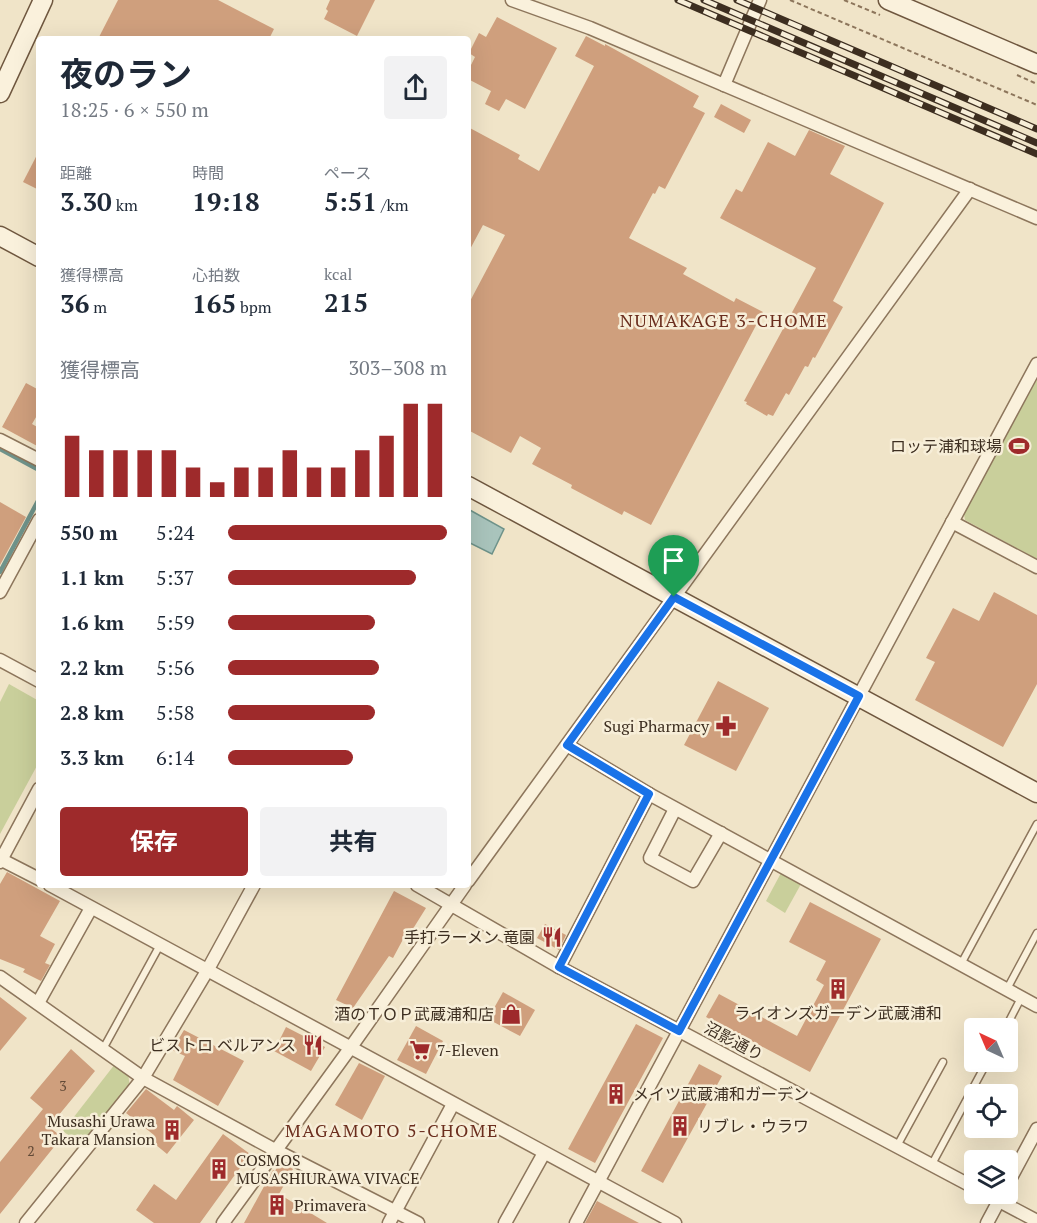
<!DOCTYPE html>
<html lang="ja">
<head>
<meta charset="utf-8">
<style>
  :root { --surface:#fff; --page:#f2f2f3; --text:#1f2937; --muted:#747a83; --accent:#9e2a2b }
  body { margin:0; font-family:"PT Serif","Noto Sans JP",serif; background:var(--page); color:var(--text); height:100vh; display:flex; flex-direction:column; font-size:22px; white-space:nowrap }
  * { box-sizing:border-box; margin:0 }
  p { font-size:20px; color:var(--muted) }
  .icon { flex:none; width:33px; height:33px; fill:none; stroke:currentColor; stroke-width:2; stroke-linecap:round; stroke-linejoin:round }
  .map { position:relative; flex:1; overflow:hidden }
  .drawer { position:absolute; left:36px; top:36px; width:435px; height:852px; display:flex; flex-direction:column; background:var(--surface); border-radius:6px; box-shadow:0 6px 24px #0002 }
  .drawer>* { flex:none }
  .needle { width:39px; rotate:316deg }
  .controls { position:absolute; left:964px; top:1018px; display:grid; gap:12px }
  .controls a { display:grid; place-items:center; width:54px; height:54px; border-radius:6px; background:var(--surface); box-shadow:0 6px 24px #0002; font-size:30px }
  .pin { position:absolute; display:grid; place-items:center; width:51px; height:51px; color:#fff; margin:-62px -26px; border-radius:50% 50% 50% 0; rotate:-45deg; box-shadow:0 0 6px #0007 }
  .pin .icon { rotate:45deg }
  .round { display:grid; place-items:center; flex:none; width:63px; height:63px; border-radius:6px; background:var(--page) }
  .headline { display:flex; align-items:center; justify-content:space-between; height:102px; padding:0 24px }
  h1 { font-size:33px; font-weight:700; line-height:45px }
  .figures { display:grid; grid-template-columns:repeat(3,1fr); gap:9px; height:102px; padding:6px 24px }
  .figures div { display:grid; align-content:center }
  .figures b { font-size:26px; font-weight:700 }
  .figures small { font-size:16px; font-weight:400 }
  .figures p { font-size:16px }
  .chart { height:168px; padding:12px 24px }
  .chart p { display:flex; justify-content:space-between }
  .chart svg { width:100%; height:108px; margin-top:6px; stroke:var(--accent); stroke-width:6 }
  .action { display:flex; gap:12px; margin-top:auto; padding:12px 24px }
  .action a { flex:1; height:69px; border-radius:6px; background:var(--accent); color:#fff; font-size:24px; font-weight:700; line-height:69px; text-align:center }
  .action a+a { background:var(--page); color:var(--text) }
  ul { padding:0 24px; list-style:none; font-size:20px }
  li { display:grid; grid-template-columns:96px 72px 1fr; align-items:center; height:45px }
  li i { height:15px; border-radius:8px; background:var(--accent) }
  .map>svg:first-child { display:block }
  .green { fill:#c9cf9b }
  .water { fill:#a9c4bc; stroke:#6f938a; stroke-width:1.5 }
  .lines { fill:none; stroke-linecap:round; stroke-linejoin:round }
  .stream { stroke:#6f938a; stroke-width:4.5 }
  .building { fill:#cf9f7d }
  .lane-casing { stroke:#8d765c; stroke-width:9 }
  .street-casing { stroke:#8d765c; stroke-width:15 }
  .secondary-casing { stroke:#6f573f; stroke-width:21 }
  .path { stroke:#8d765c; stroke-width:2; stroke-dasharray:4.5 3; stroke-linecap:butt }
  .lane { stroke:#faf1dc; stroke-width:6 }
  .street { stroke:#faf1dc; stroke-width:12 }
  .secondary { stroke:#faf1dc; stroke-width:18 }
  .rail-casing { stroke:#3d2e20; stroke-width:7 }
  .rail { stroke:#f7eed8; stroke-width:4.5; stroke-dasharray:14; stroke-linecap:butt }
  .route-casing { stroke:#fff; stroke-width:12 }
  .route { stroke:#1a73e8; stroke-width:8 }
  .labels { text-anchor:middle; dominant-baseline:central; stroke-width:5; stroke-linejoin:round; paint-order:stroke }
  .number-label { font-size:14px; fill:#624a37 }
  .poi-label { font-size:16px; fill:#3d2e20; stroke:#f7eed8; text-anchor:end }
  .street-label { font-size:16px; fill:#3d2e20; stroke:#f7eed8 }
  .neighbourhood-label { font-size:18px; letter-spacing:1.5px; fill:#6b2e1e; stroke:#f7eed8 }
</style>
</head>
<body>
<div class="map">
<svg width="1037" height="1223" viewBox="0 0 1037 1223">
  <rect width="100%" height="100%" fill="#f0e4c8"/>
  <g class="green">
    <path d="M1037,379V559L965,520L964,514Z"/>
    <path d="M9,684L39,701V762L0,834V702Z"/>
    <path d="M781,873L801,884L785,913L766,901Z"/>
    <path d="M115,1064L128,1073L130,1088L82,1146L63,1131Z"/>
  </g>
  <path class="water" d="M468,509L504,529L492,554L468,542Z"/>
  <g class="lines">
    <g class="stream">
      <path d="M0,449L39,470"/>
      <path d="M0,572L39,499"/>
    </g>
  </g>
  <g class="building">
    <path d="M118,0H218L274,29L269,39H98Z"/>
    <path d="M330,0H375L357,36L324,19L328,11L326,9Z"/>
    <path d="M497,17L557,48L525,109L506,99L499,111L485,104L491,91L468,79V71L475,57L469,53L479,33L486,37Z"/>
    <path d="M586,36L605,46V44L699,96L693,107L705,113L665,189L659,186L655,194L653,193L629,238L687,268L683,274L734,302L736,298L763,312L651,525L624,511L622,515L571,488L572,485L532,464L541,448L520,436L511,453L468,430V305L505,235L483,225L468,253V127L520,155L518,159L539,171L594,66L575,56Z"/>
    <path d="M721,104L751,120L744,133L714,117Z"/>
    <path d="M809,130L845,146L830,174L884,203L833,301L843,307L815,358L813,357L808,367L805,366L789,395L786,393L773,416L768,414L767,416L746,404L747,402L744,401L816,268L720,218L736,189L742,192L768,142L795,156Z"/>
    <path d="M39,151V190L23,182Z"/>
    <path d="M26,383L39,390V412L32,424L39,428V447L2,427Z"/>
    <path d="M0,502L26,517L0,565Z"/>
    <path d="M994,592L1037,615V684L1003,747L915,700L935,662L926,658L953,608L979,621Z"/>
    <path d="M718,681L769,708L736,771L684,745Z"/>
    <path d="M7,872L60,901L40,936L55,944L45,963L50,965L41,981L23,972L25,969L0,959V884Z"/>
    <path d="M394,891L426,908L411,932L408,930L393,958L389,956L353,1008L336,1000Z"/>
    <path d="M810,902L881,939L810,1072L706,1017L719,994L797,1036L824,985L816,980L826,961L789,942Z"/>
    <path d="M545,924L566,935L559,950L537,938Z"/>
    <path d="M503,992L535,1010L520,1036L488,1019Z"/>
    <path d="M0,997L27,1018L0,1051Z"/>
    <path d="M636,1024L663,1038L595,1163L568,1149Z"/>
    <path d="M416,1026L443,1041L426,1074L397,1060Z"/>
    <path d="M286,1027L325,1047L311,1071L274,1051Z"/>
    <path d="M184,1030L244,1061L218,1106L173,1080L185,1056L172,1050Z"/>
    <path d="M71,1049L95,1071L49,1127L62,1137L0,1214V1162L43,1109L30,1098Z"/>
    <path d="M359,1063L385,1076L362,1120L335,1105Z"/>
    <path d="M699,1064L722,1076L663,1183L641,1171Z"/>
    <path d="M146,1089L174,1110L177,1106L194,1120L167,1154L150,1140L154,1135L126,1113Z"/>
    <path d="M223,1134L250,1154L200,1223H154L136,1210L154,1184L176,1200Z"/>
    <path d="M280,1162L293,1169L279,1194L327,1223H244L273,1170L275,1171Z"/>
    <path d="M597,1201L639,1223H585Z"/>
  </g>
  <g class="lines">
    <g class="lane-casing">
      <g id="lane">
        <path d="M961,964L1037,824"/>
        <path d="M1007,989L1037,933"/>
        <path d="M1005,1029L1021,998"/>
        <path d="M103,1049L160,945"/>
        <path d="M897,1146L943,1062"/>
        <path d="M932,1164L987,1062"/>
      </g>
    </g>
    <g class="street-casing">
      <g id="street">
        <path d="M512,0L590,28L1037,218"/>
        <path d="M724,85L760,0"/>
        <path d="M0,440L39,460"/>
        <path d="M952,522L1037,567"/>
        <path d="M0,592L39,520"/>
        <path d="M0,660L39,681"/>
        <path d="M567,745L649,794L1037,1006"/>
        <path d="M675,809L650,858L693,881L721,833"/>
        <path d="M0,859L39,879"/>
        <path d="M0,862L39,789"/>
        <path d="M468,881L970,189"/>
        <path d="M50,885L675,1223"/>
        <path d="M417,885L559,967L975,1188"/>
        <path d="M559,967L649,794"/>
        <path d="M0,977L143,1078L275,1150L418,1223"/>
        <path d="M38,1003L91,908"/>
        <path d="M1008,1183L1037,1129"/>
        <path d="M986,1194L1037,1221"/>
        <path d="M26,1223L143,1078L207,971L254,885"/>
        <path d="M223,1223L351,1047L465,885"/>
        <path d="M389,1223L453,1104"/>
        <path d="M505,1223L544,1153"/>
        <path d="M576,1223L1037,364"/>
        <path d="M987,1223L1002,1195"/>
      </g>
    </g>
    <g class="secondary-casing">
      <g id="secondary">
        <path d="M888,0L1037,64"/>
        <path d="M0,93L43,0"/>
        <path d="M0,236L39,257"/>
        <path d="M468,486L1037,793"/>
      </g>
    </g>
    <g class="path">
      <path d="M790,0L1037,105"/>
      <path d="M844,0L880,15"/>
      <path d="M1017,75L1037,84"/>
    </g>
    <use href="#lane" class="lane"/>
    <use href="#street" class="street"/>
    <use href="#secondary" class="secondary"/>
    <g class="rail-casing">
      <g id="rail">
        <path d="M678,0L1037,154"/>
        <path d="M704,0L1037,143"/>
        <path d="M737,0L1037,129"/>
      </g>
    </g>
    <use href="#rail" class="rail"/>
  </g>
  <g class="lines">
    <g class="route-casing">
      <path id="route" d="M674,597L859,696L679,1031L559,967L649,794L567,745Z"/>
    </g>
    <use href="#route" class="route"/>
  </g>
  <defs>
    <g id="stadium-bare" transform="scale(1.62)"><path d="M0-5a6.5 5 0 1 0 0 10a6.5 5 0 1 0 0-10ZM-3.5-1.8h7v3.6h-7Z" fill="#9e2a2b" stroke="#f7eed8" stroke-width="2.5" paint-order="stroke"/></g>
    <g id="pharmacy-bare" transform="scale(1.62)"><path d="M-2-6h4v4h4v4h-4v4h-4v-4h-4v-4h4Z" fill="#9e2a2b" stroke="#f7eed8" stroke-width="2.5" paint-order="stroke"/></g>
    <g id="restaurant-bare" transform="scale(1.62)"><path d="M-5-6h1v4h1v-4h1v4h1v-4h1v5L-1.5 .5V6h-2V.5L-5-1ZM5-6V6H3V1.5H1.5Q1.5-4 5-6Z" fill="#9e2a2b" stroke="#f7eed8" stroke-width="2.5" paint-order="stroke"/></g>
    <g id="building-bare" transform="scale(1.62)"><path d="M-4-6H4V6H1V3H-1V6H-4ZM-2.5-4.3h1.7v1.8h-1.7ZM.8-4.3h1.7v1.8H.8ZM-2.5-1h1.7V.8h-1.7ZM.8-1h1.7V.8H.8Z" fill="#9e2a2b" stroke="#f7eed8" stroke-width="2.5" paint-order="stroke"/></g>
    <g id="shop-bare" transform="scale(1.62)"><path d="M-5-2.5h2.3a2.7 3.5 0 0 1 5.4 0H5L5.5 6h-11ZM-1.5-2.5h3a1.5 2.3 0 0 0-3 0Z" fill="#9e2a2b" stroke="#f7eed8" stroke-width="2.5" paint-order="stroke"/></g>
    <g id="supermarket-bare" transform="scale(1.62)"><path d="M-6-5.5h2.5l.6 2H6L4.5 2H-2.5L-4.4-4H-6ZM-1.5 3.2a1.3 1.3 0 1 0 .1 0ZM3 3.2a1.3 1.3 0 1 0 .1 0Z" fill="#9e2a2b" stroke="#f7eed8" stroke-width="2.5" paint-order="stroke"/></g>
  </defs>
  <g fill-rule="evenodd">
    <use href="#stadium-bare" x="1019" y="446"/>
    <use href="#pharmacy-bare" x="726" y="726"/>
    <use href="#restaurant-bare" x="552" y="937"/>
    <use href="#building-bare" x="838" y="989"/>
    <use href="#shop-bare" x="511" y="1014"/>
    <use href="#restaurant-bare" x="313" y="1045"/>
    <use href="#supermarket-bare" x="420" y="1050"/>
    <use href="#building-bare" x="616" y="1094"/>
    <use href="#building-bare" x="680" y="1126"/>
    <use href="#building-bare" x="172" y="1130"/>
    <use href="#building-bare" x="219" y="1169"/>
    <use href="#building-bare" x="277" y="1205"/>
  </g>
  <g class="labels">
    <g class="number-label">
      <text x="63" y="1085">3</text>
      <text x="31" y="1150">2</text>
    </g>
    <g class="poi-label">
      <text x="1002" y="446">ロッテ浦和球場</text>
      <text x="709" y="726">Sugi Pharmacy</text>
      <text x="535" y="937">手打ラーメン 竜園</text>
      <text x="838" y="1013" text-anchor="middle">ライオンズガーデン武蔵浦和</text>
      <text x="494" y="1014">酒のＴＯＰ武蔵浦和店</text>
      <text x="296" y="1045">ビストロ ベルアンス</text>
      <text x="437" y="1050" text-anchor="start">7-Eleven</text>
      <text x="633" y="1094" text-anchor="start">メイツ武蔵浦和ガーデン</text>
      <text x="155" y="1121">Musashi Urawa<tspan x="155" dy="18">Takara Mansion</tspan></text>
      <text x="697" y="1126" text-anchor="start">リブレ・ウラワ</text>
      <text x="236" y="1160" text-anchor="start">COSMOS<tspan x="236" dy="18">MUSASHIURAWA VIVACE</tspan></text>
      <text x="294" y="1205" text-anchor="start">Primavera</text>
    </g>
    <g class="street-label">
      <text transform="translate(734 1041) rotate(28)">沼影通り</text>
    </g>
    <g class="neighbourhood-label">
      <text x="724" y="320">NUMAKAGE 3-CHOME</text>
      <text x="392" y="1130">MAGAMOTO 5-CHOME</text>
    </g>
  </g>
</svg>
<div class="controls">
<a><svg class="needle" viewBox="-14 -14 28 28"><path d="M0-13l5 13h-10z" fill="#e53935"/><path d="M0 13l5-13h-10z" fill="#747a83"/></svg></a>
<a><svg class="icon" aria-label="locate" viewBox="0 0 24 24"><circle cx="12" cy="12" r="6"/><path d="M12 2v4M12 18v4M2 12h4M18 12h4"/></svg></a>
<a><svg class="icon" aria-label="layers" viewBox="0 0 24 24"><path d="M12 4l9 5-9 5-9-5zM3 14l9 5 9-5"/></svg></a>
</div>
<div class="pin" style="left:674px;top:597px;background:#1e9e55"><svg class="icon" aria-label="arrive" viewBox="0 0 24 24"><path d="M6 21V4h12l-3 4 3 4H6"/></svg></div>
<section class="drawer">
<div class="headline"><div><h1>夜のラン</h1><p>18:25 · 6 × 550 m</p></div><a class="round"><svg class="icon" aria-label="share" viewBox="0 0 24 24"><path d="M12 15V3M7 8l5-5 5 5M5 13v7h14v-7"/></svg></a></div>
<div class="figures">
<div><p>距離</p><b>3.30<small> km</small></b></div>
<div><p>時間</p><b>19:18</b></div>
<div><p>ペース</p><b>5:51<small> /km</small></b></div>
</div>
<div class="figures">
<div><p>獲得標高</p><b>36<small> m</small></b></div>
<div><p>心拍数</p><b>165<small> bpm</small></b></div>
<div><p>kcal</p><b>215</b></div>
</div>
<div class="chart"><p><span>獲得標高</span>303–308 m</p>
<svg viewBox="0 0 160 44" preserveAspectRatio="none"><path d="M5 44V19M15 44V25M25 44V25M35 44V25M45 44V25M55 44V32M65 44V38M75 44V32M85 44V32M95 44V25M105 44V32M115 44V32M125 44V25M135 44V19M145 44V6M155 44V6"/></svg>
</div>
<ul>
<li><b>550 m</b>5:24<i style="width:100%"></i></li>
<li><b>1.1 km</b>5:37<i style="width:86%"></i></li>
<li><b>1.6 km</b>5:59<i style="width:67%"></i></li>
<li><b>2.2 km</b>5:56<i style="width:69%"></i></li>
<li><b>2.8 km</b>5:58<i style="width:67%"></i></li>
<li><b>3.3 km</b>6:14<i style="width:57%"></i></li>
</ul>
<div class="action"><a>保存</a><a>共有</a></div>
</section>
</div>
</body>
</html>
